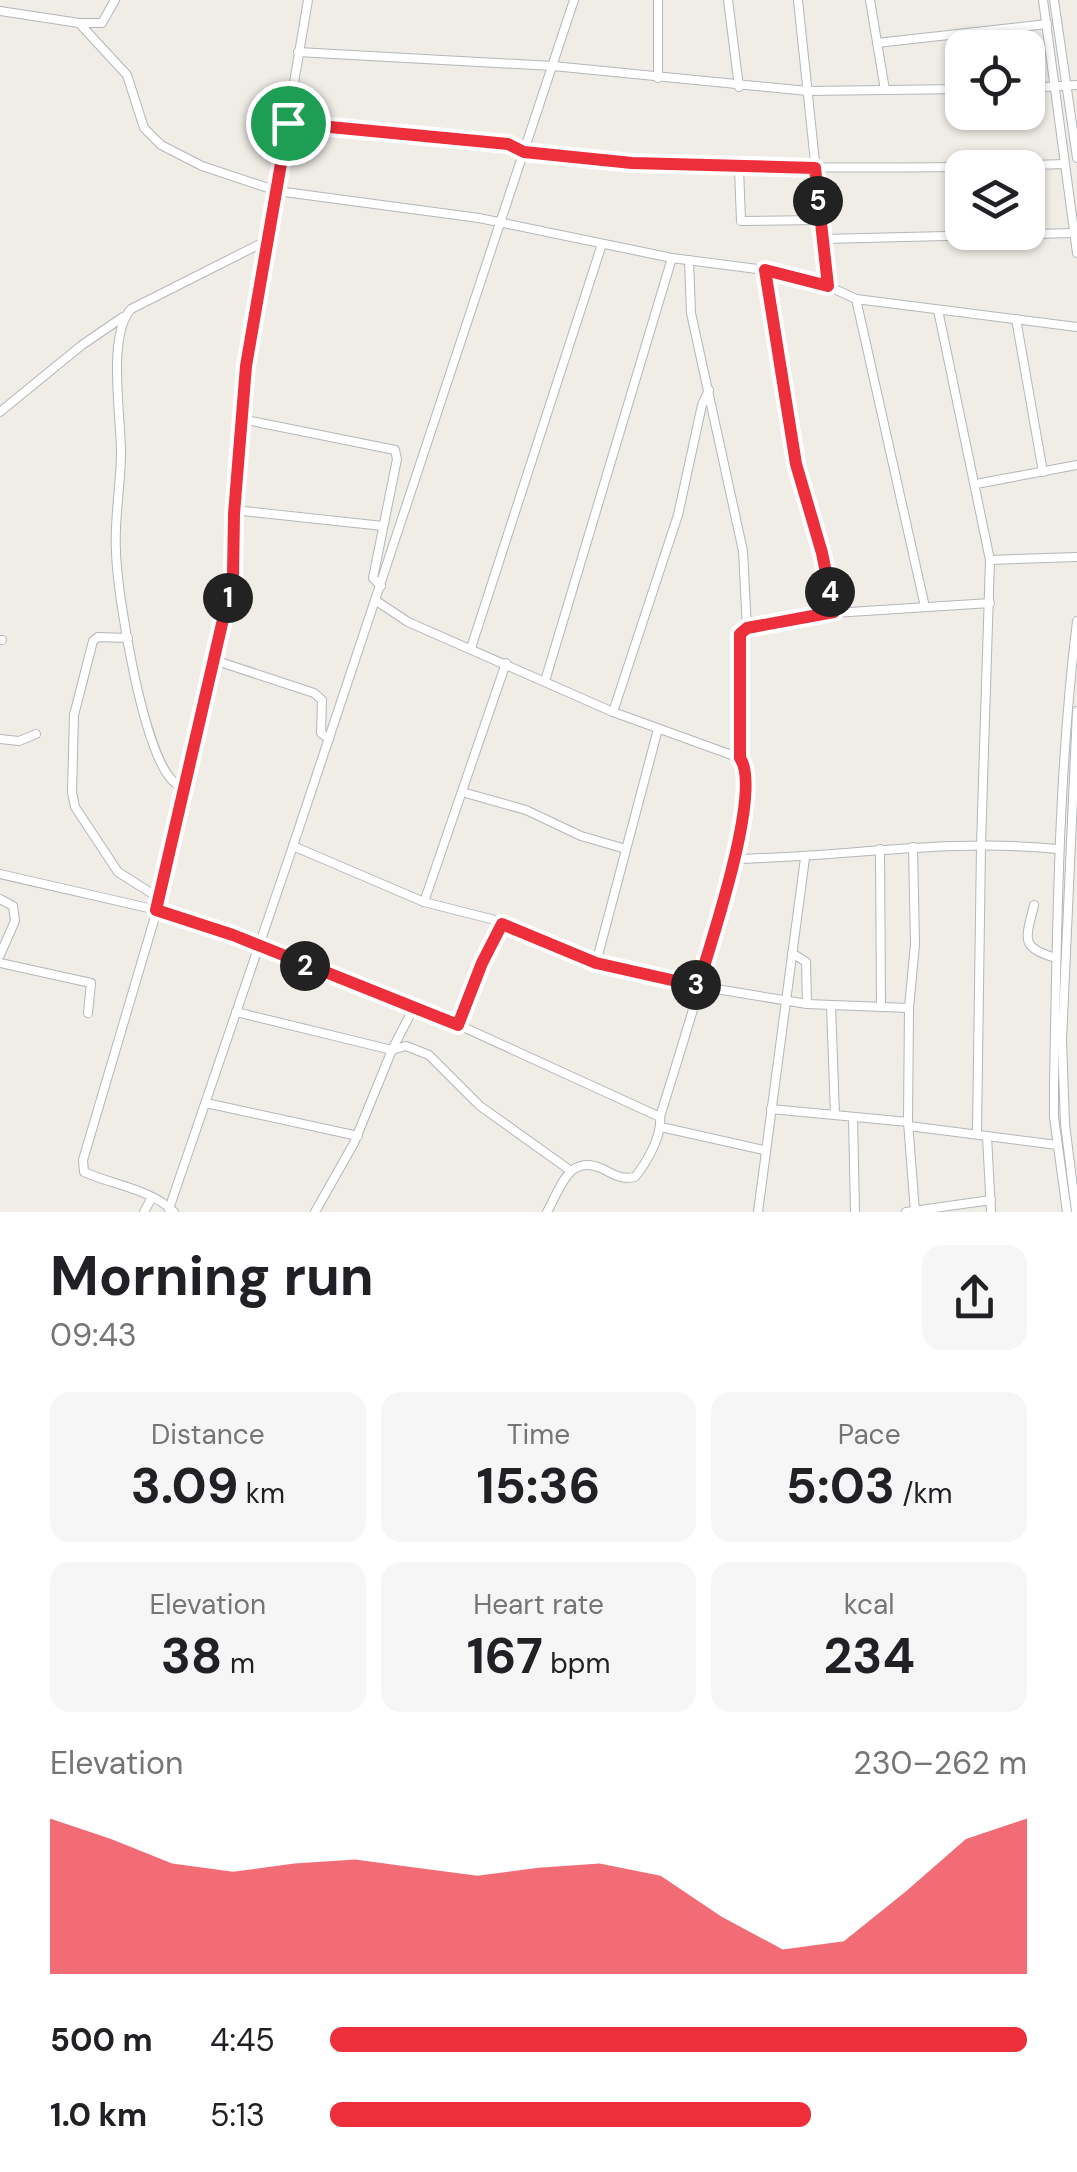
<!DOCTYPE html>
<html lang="en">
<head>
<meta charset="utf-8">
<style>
  :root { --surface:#fff; --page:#f6f6f6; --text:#202124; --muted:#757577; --accent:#ec2f3b }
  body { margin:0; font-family:"DM Sans",sans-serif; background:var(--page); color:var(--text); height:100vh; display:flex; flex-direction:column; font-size:38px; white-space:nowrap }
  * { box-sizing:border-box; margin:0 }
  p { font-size:32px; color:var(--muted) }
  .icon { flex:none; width:55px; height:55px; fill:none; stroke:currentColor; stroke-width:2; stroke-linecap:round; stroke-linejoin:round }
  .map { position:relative; height:1212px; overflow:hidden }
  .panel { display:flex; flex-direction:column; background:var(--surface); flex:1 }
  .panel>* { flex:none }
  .buttons { position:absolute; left:945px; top:30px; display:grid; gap:20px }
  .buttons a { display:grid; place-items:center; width:100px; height:100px; border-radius:20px; background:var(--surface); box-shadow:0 2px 8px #0004; font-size:50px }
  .pin { position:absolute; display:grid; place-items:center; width:85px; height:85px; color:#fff; margin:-42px; border:5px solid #fff; border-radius:50%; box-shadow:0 2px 10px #0007 }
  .km { position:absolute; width:50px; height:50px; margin:-25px; border-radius:50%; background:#222; color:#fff; font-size:28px; line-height:50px; text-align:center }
  .round { display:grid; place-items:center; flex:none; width:105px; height:105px; border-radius:20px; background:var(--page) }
  .head { display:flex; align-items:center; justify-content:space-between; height:170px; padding:0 50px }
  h1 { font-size:55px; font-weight:700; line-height:75px }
  .figures { display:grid; grid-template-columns:repeat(3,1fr); gap:15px; height:170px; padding:10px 50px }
  .figures div { display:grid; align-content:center; border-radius:20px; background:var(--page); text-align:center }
  .figures b { font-size:50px; font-weight:700 }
  .figures small { font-size:28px; font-weight:400 }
  .figures p { font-size:28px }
  .chart { height:280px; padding:20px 50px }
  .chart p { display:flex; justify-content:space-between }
  .chart svg { width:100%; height:180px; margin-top:10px; fill:var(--accent); opacity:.7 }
  ul { padding:0 50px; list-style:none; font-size:32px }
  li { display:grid; grid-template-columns:160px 120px 1fr; align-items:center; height:75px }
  li i { height:25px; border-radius:12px; background:var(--accent) }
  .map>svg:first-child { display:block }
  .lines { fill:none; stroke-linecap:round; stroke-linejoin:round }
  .minor-casing { stroke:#b3b7ba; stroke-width:10 }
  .minor { stroke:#fff; stroke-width:8 }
  .route-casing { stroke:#fff; stroke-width:20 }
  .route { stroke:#ec2f3b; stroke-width:12 }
</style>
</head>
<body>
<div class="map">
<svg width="1077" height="1212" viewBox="0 0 1077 1212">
  <rect width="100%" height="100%" fill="#f0ece6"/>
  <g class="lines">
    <g class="minor-casing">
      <g id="minor">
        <path d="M574,0L375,600L408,622L613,712L740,758"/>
        <path d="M728,0L739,87"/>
        <path d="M798,0L828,286"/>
        <path d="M870,0L885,90"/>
        <path d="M1043,0L1077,253"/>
        <path d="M1054,0L1077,158"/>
        <path d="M0,11L79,23L127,75L144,128L161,145L202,166L277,191L479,218L672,258L765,270L828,286L856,299L1077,327"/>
        <path d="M79,23H102L115,0"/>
        <path d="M877,43L1047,24"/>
        <path d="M298,52L553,66L808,91L962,89"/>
        <path d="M658,78V0"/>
        <path d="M1028,88L1077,85"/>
        <path d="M287,123L508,144L524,153C704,170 884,170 1065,164"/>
        <path d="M739,168L741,221L820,220"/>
        <path d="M823,239L1074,233"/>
        <path d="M765,270L795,463L822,553L834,613"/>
        <path d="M856,299L925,607"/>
        <path d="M938,310L990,560L981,845L977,1132"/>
        <path d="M1016,319L1043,472"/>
        <path d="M0,412L82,345L123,317"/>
        <path d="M241,419L395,450L397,459L373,578L381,586"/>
        <path d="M976,484L1077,465"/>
        <path d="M234,510L383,526"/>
        <path d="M990,560L1077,557"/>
        <path d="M747,629L834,613L990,603"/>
        <path d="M128,638L98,637L93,641L74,715L72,792L75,807L118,872L159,898"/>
        <path d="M0,640H2"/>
        <path d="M471,648L602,244"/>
        <path d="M214,660L314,693L322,700L321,733L329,739"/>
        <path d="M545,681L672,258"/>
        <path d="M613,712L678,515L702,405L709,390"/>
        <path d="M0,739L19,741L36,734"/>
        <path d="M186,789C182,786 176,785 173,781C143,753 117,595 116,551C114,518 121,485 121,452C121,415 107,336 131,309L268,240"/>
        <path d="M462,792L526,810L581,836L626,849"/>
        <path d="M293,846L375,600"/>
        <path d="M913,847L915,944L909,1008L908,1122L915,1212"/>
        <path d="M880,849L881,1007"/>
        <path d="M735,859C843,857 950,838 1058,849"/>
        <path d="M0,874L157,910L228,933L302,965L415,1005L660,1117"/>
        <path d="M0,899L13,906L15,921L0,955"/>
        <path d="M424,902L506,663"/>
        <path d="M1034,905C1026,939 1019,947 1056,958"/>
        <path d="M792,953L806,962L807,1004"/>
        <path d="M0,963L91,983L88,1013"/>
        <path d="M596,963L658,729"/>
        <path d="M831,1005L835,1115"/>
        <path d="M236,1012L392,1050L415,1005"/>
        <path d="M458,1025L482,963L502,923"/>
        <path d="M206,1103L358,1136"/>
        <path d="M771,1109L908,1122"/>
        <path d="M853,1117L855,1212"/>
        <path d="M909,1126L1057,1145"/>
        <path d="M661,1127L764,1150"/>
        <path d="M987,1136L991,1212"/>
        <path d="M169,1209L293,846L424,902L491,919L596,963L698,986L807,1004L909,1008"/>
        <path d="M144,1212L152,1197"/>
        <path d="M174,1212C151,1189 113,1185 84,1172L83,1160L157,910L233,577L234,514L246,366L308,0"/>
        <path d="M315,1212L354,1143L392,1050L406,1046L429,1055L480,1106L571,1171"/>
        <path d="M547,1212C561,1187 569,1153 603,1169C615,1175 622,1180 635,1177C647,1162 662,1136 660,1117C676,1063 766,793 740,758L741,633L747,629L743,551L691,313L689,260"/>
        <path d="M758,1212L805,858"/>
        <path d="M906,1212L991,1200"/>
        <path d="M1067,1212L1054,1117V1085C1057,930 1058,775 1077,621"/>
        <path d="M1076,1212L1065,1124L1062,1040L1077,711"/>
      </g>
    </g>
    <use href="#minor" class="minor"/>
  </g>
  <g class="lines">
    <g class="route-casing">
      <path id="route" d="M288,123L508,144L524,152L632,163L815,168L828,286L765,270L796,464L822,553L834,612L747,628L740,634V758C763,790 710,945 698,986L596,963L502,924L482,963L458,1025L233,935L156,910L233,576L234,514L246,366Z"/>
    </g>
    <use href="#route" class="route"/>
  </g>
</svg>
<div class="buttons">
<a><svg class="icon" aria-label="locate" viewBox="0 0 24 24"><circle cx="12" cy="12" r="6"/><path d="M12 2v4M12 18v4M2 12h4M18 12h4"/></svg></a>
<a><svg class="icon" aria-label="layers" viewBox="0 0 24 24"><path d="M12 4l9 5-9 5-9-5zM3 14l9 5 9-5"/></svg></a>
</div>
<div class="pin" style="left:288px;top:123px;background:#1e9e55"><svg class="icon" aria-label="arrive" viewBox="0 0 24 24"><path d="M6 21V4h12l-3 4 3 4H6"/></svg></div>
<b class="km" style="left:228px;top:598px">1</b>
<b class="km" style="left:305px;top:966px">2</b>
<b class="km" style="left:696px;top:985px">3</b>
<b class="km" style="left:830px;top:592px">4</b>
<b class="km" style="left:818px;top:201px">5</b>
</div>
<section class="panel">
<div class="head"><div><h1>Morning run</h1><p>09:43</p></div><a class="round"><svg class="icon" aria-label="share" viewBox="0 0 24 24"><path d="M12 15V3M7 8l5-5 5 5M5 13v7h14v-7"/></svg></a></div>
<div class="figures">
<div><p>Distance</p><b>3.09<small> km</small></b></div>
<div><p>Time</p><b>15:36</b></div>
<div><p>Pace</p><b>5:03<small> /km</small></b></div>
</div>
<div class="figures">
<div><p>Elevation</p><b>38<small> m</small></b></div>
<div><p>Heart rate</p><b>167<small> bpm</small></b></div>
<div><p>kcal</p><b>234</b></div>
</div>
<div class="chart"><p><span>Elevation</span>230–262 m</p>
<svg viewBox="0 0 160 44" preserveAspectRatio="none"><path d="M0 44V6L10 11L20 17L30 19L40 17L50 16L60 18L70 20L80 18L90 17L100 20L110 30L120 38L130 36L140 24L150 11L160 6V44z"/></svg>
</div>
<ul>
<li><b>500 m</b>4:45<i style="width:100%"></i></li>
<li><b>1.0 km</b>5:13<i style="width:69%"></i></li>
</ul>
</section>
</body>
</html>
